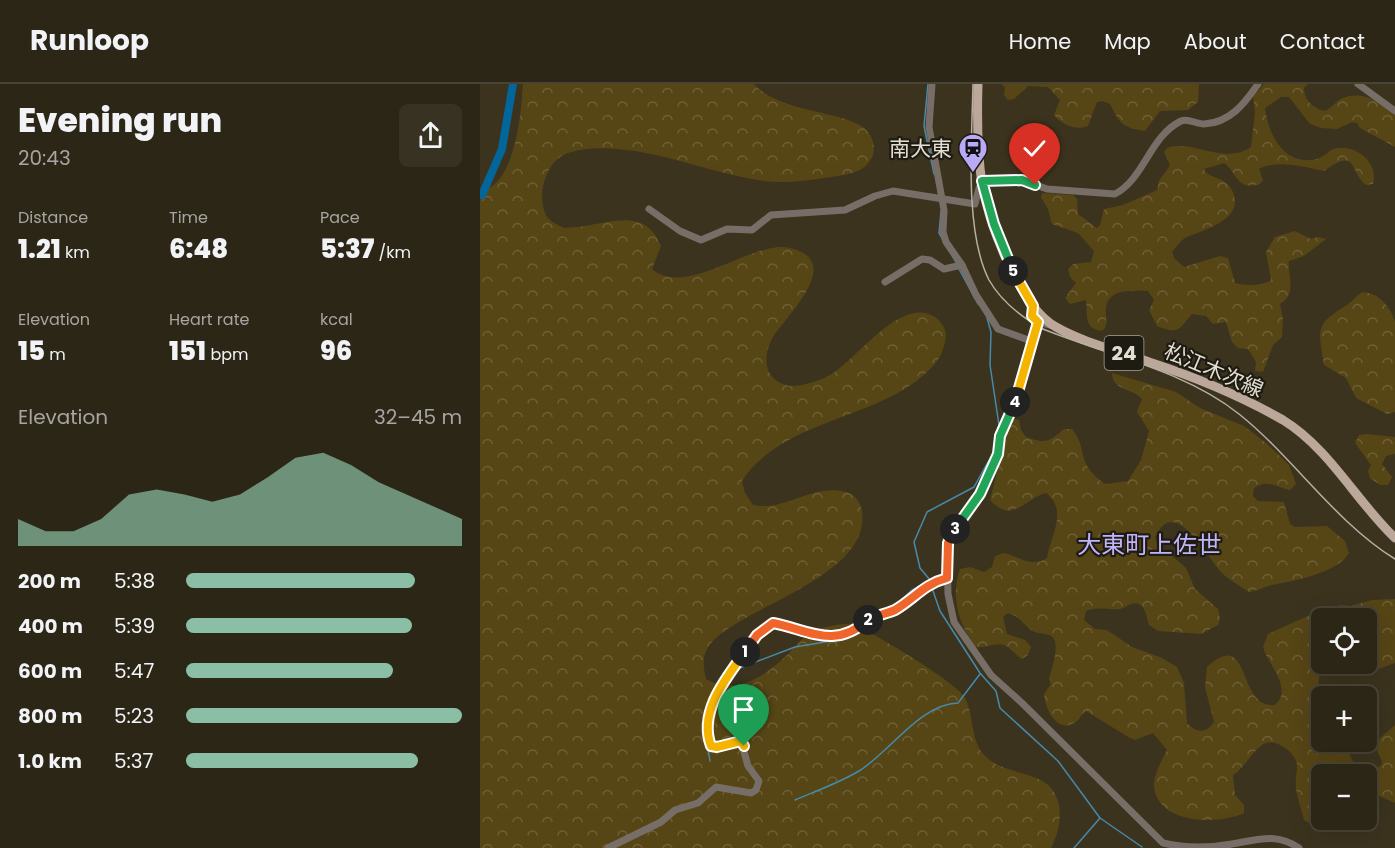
<!DOCTYPE html>
<html lang="en">
<head>
<meta charset="utf-8">
<style>
  :root { --surface:#2c2616; --page:#383223; --text:#f1f3f6; --muted:#a6a5a1; --line:#484335; --accent:#8abfa5 }
  body { margin:0; font-family:Poppins,"Noto Sans JP",sans-serif; background:var(--page); color:var(--text); height:100vh; display:flex; flex-direction:column; font-size:22px; white-space:nowrap }
  * { box-sizing:border-box; margin:0 }
  p { font-size:20px; color:var(--muted) }
  .icon { flex:none; width:33px; height:33px; fill:none; stroke:currentColor; stroke-width:2; stroke-linecap:round; stroke-linejoin:round }
  .map { position:relative; flex:1; overflow:hidden }
  .details { display:flex; flex-direction:column; background:var(--surface); width:480px }
  .details>* { flex:none }
  .buttons { position:absolute; left:831px; top:524px; display:grid; gap:12px }
  .buttons a { display:grid; place-items:center; width:66px; height:66px; border-radius:9px; background:var(--surface); box-shadow:0 6px 24px #0002,0 0 0 2px var(--line); font-size:30px }
  .pin { position:absolute; display:grid; place-items:center; width:51px; height:51px; color:#fff; margin:-62px -26px; border-radius:50% 50% 50% 0; rotate:-45deg; box-shadow:0 0 6px #0007 }
  .pin .icon { rotate:45deg }
  .km { position:absolute; width:30px; height:30px; margin:-15px; border-radius:50%; background:#222; color:#fff; font-size:16px; line-height:30px; text-align:center }
  .round { display:grid; place-items:center; flex:none; width:63px; height:63px; border-radius:9px; background:var(--page) }
  .summary { display:flex; align-items:center; justify-content:space-between; height:102px; padding:0 18px }
  h1 { font-size:33px; font-weight:800; line-height:45px }
  .metrics { display:grid; grid-template-columns:repeat(3,1fr); gap:9px; height:102px; padding:6px 18px }
  .metrics div { display:grid; align-content:center }
  .metrics b { font-size:26px; font-weight:800 }
  .metrics small { font-size:16px; font-weight:400 }
  .metrics p { font-size:16px }
  .chart { height:168px; padding:12px 18px }
  .chart p { display:flex; justify-content:space-between }
  .chart svg { width:100%; height:108px; margin-top:6px; fill:var(--accent); opacity:.7 }
  ul { padding:0 18px; list-style:none; font-size:20px }
  li { display:grid; grid-template-columns:96px 72px 1fr; align-items:center; height:45px }
  li i { height:15px; border-radius:8px; background:var(--accent) }
  header { display:flex; align-items:center; gap:36px; box-sizing:border-box; height:84px; padding:0 30px; background:var(--surface); border-bottom:2px solid var(--line) }
  header strong { font-size:28px }
  nav { display:flex; gap:33px; margin-inline-start:auto; font-size:21px }
  main { display:flex; flex:1; min-height:0 }
  .map>svg:first-child { display:block }
  .forest { fill:url(#forest-crowns) }
  .lines { fill:none; stroke-linecap:round; stroke-linejoin:round }
  .stream { stroke:#468aac; stroke-width:1.5 }
  .river { stroke:#03669b; stroke-width:8 }
  .minor { stroke:#786e68; stroke-width:7 }
  .major { stroke:#bba89a; stroke-width:9 }
  .rail { stroke:#b6b0a2; stroke-width:1.5 }
  .split-1-casing { stroke:#fff; stroke-width:12 }
  .split-2-casing { stroke:#fff; stroke-width:12 }
  .split-3-casing { stroke:#fff; stroke-width:12 }
  .split-4-casing { stroke:#fff; stroke-width:12 }
  .split-5-casing { stroke:#fff; stroke-width:12 }
  .split-6-casing { stroke:#fff; stroke-width:12 }
  .split-1 { stroke:#f5b400; stroke-width:8 }
  .split-2 { stroke:#f0652b; stroke-width:8 }
  .split-3 { stroke:#f0652b; stroke-width:8 }
  .split-4 { stroke:#22a559; stroke-width:8 }
  .split-5 { stroke:#f5b400; stroke-width:8 }
  .split-6 { stroke:#22a559; stroke-width:8 }
  .labels { text-anchor:middle; dominant-baseline:central; stroke-width:4.5; stroke-linejoin:round; paint-order:stroke }
  .shield { fill:#1e1b12; stroke:#a8a498; stroke-width:1.5 }
  .shield-label { font-size:20px; font-weight:bold; fill:#e3ded2 }
  .poi-label { font-size:21px; fill:#e3ded2; stroke:#1e1b12; text-anchor:end }
  .street-label { font-size:21px; fill:#e3ded2; stroke:#1e1b12 }
  .quarter-label { font-size:24px; fill:#c2b4fb; stroke:#1e1b12 }
</style>
</head>
<body>
<header>
<strong>Runloop</strong>
<nav><a>Home</a><a>Map</a><a>About</a><a>Contact</a></nav>
</header>
<main>
<section class="details">
<div class="summary"><div><h1>Evening run</h1><p>20:43</p></div><a class="round"><svg class="icon" aria-label="share" viewBox="0 0 24 24"><path d="M12 15V3M7 8l5-5 5 5M5 13v7h14v-7"/></svg></a></div>
<div class="metrics">
<div><p>Distance</p><b>1.21<small> km</small></b></div>
<div><p>Time</p><b>6:48</b></div>
<div><p>Pace</p><b>5:37<small> /km</small></b></div>
</div>
<div class="metrics">
<div><p>Elevation</p><b>15<small> m</small></b></div>
<div><p>Heart rate</p><b>151<small> bpm</small></b></div>
<div><p>kcal</p><b>96</b></div>
</div>
<div class="chart"><p><span>Elevation</span>32–45 m</p>
<svg viewBox="0 0 160 44" preserveAspectRatio="none"><path d="M0 44V33L10 38L20 38L30 33L40 23L50 21L60 23L70 26L80 23L90 16L100 8L110 6L120 11L130 18L140 23L150 28L160 33V44z"/></svg>
</div>
<ul>
<li><b>200 m</b>5:38<i style="width:83%"></i></li>
<li><b>400 m</b>5:39<i style="width:82%"></i></li>
<li><b>600 m</b>5:47<i style="width:75%"></i></li>
<li><b>800 m</b>5:23<i style="width:100%"></i></li>
<li><b>1.0 km</b>5:37<i style="width:84%"></i></li>
</ul>
</section>
<div class="map">
<svg width="915" height="764" viewBox="0 0 915 764">
  <defs>
    <pattern id="forest-crowns" width="20" height="18" patternUnits="userSpaceOnUse" patternTransform="scale(1.5)"><rect width="20" height="18" fill="#564515"/><path d="M2 6a3 3 0 1 1 6 0M12 15a3 3 0 1 1 6 0" fill="none" stroke="#6e5f36"/></pattern>
  </defs>
  <rect width="100%" height="100%" fill="#3b331e"/>
  <g class="forest">
    <path d="M43,0H274C301,31 372,26 389,49C395,58 396,70 389,78C382,89 364,91 352,93C330,96 306,100 284,97C241,91 199,74 155,67C133,64 110,62 88,69C66,76 56,111 66,131C70,138 78,141 84,144C123,144 163,118 181,162L172,185C207,215 273,155 310,164C366,177 306,232 293,253C287,263 284,277 289,288C293,296 302,301 311,302C323,302 340,297 350,291C377,276 420,211 455,233C461,237 466,245 466,252C465,261 462,270 457,277C411,336 305,331 262,397L265,409L273,421C305,428 332,399 366,408C376,411 381,419 382,428C390,490 273,520 236,554C222,566 222,579 226,595C254,612 284,593 306,572C314,564 322,553 332,548C342,543 358,540 368,540C384,541 474,598 483,611C495,629 489,654 504,671C522,691 563,687 574,708C584,725 580,747 571,764H0V107C36,101 41,29 43,0Z"/>
    <path d="M521,0H719L718,18L708,26L680,27L665,47C642,43 640,40 630,20L623,17L617,18L608,42C596,47 582,41 574,31L580,16L568,3L548,2L534,15L528,16L524,11L525,3Z"/>
    <path d="M784,0H828L824,4C824,16 833,24 844,27C852,25 856,16 863,14C884,6 899,18 915,30V63L880,44L877,39L872,38L857,45L841,44L830,40L809,13H801L785,24C788,51 805,83 837,75C845,73 849,65 857,64C877,61 899,79 893,100L886,101C869,88 878,62 844,87C826,83 797,75 779,85L783,96L780,100C756,107 758,89 744,79L724,85C727,95 749,92 754,111C762,137 722,146 705,154C700,157 696,163 692,168L694,174L704,183L740,172L748,174L755,199C765,202 783,202 791,196L786,168L795,153L815,147L831,155L838,153L846,155L824,172L809,177C807,191 818,210 800,220L803,235L802,253L793,261L783,288L775,287L776,278L768,265L758,264L752,258L746,238L733,240L726,232L712,230C699,245 700,251 677,242L669,226L674,216L668,207C651,207 629,204 626,224C625,231 628,237 625,244L622,247C603,244 608,232 606,216L590,220L585,214L596,199L590,193L588,185L593,180L611,178L614,167L598,149L572,140L568,125L561,113L562,109L593,111L597,115L598,130L617,144L620,141L624,125L643,121L677,106L679,97L690,81L684,68L687,64C714,55 743,82 771,63L775,28L773,13Z"/>
    <path d="M882,208C900,209 910,223 915,237C915,249 915,311 915,328L907,330L876,314L866,294L844,281C838,243 835,241 867,221C873,217 876,212 882,208Z"/>
    <path d="M632,289L696,308L720,324L764,342L786,359L809,381L816,400L810,406C795,403 789,395 774,404L773,412L778,417L804,418L810,440L815,443L847,442L865,457L869,469C858,489 813,497 792,501C784,503 777,507 769,508C760,502 749,496 741,488C728,475 694,408 675,454L678,460L706,484L715,505L738,525L740,535L738,541L721,550L678,547L669,541C666,534 667,525 659,520C652,517 646,524 640,525C628,526 618,522 606,527L604,536L615,545L627,546L652,563L682,574L697,583L704,599L707,639C716,649 726,650 734,638L725,603L727,583C772,542 756,625 795,621C814,605 787,579 783,563L788,550L843,525L861,521L871,522L892,516L915,515V579L898,585L880,579H886V534H842V579H855L840,589C838,599 837,604 846,610L863,609L870,612H842V657H864L874,680L883,687L901,682L902,678L897,666L900,654L915,641V719L897,711L887,712L886,690H842L841,733L829,739L824,736C821,726 818,715 816,705C815,696 817,689 817,681C816,669 797,655 786,659C775,662 766,683 753,691L755,711L764,721V729C739,741 676,741 674,701C674,690 682,676 687,666L673,649L655,656L650,654L606,627C601,630 601,634 597,637C578,652 565,625 564,610L571,600L569,595C571,585 583,555 569,551C563,549 557,550 551,546C542,539 539,532 528,529L523,533L527,550L545,556L551,563L548,571L542,575C536,572 532,565 526,562C517,557 505,565 495,563C479,539 470,514 480,485L490,483L504,488L512,483L515,472L524,469C540,473 551,484 567,474C570,452 589,427 566,409C545,414 533,441 510,416L529,341L535,335L539,336L541,346L546,353C566,360 569,358 584,345H592C609,366 594,378 625,400L648,397L661,376L669,347L657,328L662,315C653,304 632,307 632,289Z"/>
    <path d="M886,350L915,353V370L906,372L902,380L912,393L908,401H900L890,394L888,387L891,381L875,359L879,351Z"/>
  </g>
  <g class="lines">
    <g class="stream">
      <path d="M448,0L444,42L454,90"/>
      <path d="M461,127L459,149L477,180"/>
      <path d="M479,185L498,220"/>
      <path d="M450,496L440,484L434,458L447,428L494,403L513,369L519,341L510,281L511,248L507,234"/>
      <path d="M452,504L460,527L500,589L516,607L520,624L578,677L620,734L662,763"/>
      <path d="M412,524L432,506L449,497"/>
      <path d="M257,585L315,563L351,557L360,552"/>
      <path d="M230,637L235,622"/>
      <path d="M227,659L230,677"/>
      <path d="M315,716C336,707 359,699 379,687C410,668 440,620 478,619L500,590"/>
      <path d="M594,764L620,734"/>
    </g>
    <path class="river" d="M2,111L22,65L33,0"/>
    <g class="minor">
      <path d="M452,0L449,43L464,126L463,148L466,158L482,181L496,211L518,245L551,257"/>
      <path d="M878,0L915,27"/>
      <path d="M502,97L542,96L567,105L635,110C664,95 670,52 701,37C708,34 716,40 724,40C750,39 765,19 778,0"/>
      <path d="M169,125L200,147L221,156L247,145L272,146L291,131L365,126L395,112L413,107L495,120L499,104L502,102"/>
      <path d="M405,198L442,175L450,176L464,185L482,181"/>
      <path d="M553,222L552,233L558,238"/>
      <path d="M574,242L558,238L530,333L520,352L518,370L500,410L477,441L468,459L467,471L468,510L474,538L511,591L542,619L683,759C704,764 730,764 752,760C778,756 795,748 819,764"/>
      <path d="M128,764L181,738L195,726L218,719L236,703L271,709L276,706L279,697L268,682L261,657L237,663L231,662C228,653 225,644 227,634C231,612 269,559 286,543L293,539L304,541L332,552L369,548L397,531L416,525L432,511L452,499L467,494"/>
    </g>
    <path class="major" d="M498,0C497,33 497,67 502,100C509,140 539,222 576,243C604,259 639,267 669,278C715,293 761,312 803,336C850,365 876,417 915,454"/>
    <path class="rail" d="M493,0C492,55 484,147 509,196C521,217 543,234 563,245C627,271 704,286 759,330C813,373 856,439 915,475"/>
  </g>
  <g class="lines">
    <g class="split-1-casing">
      <path id="split-1" d="M264,662L261,657L237,663L231,662C218,628 246,594 265,568"/>
    </g>
    <g class="split-2-casing">
      <path id="split-2" d="M265,568L277,551L293,539C329,546 354,566 388,536"/>
    </g>
    <g class="split-3-casing">
      <path id="split-3" d="M388,536C397,531 406,530 415,526C434,515 444,500 467,494L468,459L475,445"/>
    </g>
    <g class="split-4-casing">
      <path id="split-4" d="M475,445L500,410L518,370L520,352L535,318"/>
    </g>
    <g class="split-5-casing">
      <path id="split-5" d="M533,187L553,222L552,232L558,238L535,318"/>
    </g>
    <g class="split-6-casing">
      <path id="split-6" d="M533,187L514,140L502,97L542,96L555,101"/>
    </g>
    <use href="#split-1" class="split-1"/>
    <use href="#split-2" class="split-2"/>
    <use href="#split-3" class="split-3"/>
    <use href="#split-4" class="split-4"/>
    <use href="#split-5" class="split-5"/>
    <use href="#split-6" class="split-6"/>
  </g>
  <defs>
    <g id="station-pin" transform="scale(1.5)"><path d="M0 17L-7.5 6A9.5 9.5 0 1 1 7.5 6Z" fill="#baaaf6" stroke="#1e1b12"/><path d="M-3-6H3Q5-6 5-4V2Q5 4 3 4L4.5 6H3L1.5 4h-3L-3 6H-4.5L-3 4Q-5 4-5 2V-4Q-5-6-3-6ZM-3.5-4v3h7v-3ZM-3.5 1v1.5H-2V1ZM2 1v1.5H3.5V1Z" fill="#111"/></g>
  </defs>
  <g fill-rule="evenodd">
    <use href="#station-pin" x="493" y="64"/>
  </g>
  <g class="labels">
    <rect class="shield" x="624.5" y="252" width="39" height="34" rx="4.5"/>
    <g class="shield-label">
      <text x="644" y="269">24</text>
    </g>
    <g class="poi-label">
      <text x="472" y="64">南大東</text>
    </g>
    <g class="street-label">
      <text transform="translate(734 286) rotate(23)">松江木次線</text>
    </g>
    <g class="quarter-label">
      <text x="669" y="460">大東町上佐世</text>
    </g>
  </g>
</svg>
<div class="buttons">
<a><svg class="icon" aria-label="locate" viewBox="0 0 24 24"><circle cx="12" cy="12" r="6"/><path d="M12 2v4M12 18v4M2 12h4M18 12h4"/></svg></a>
<a>+</a>
<a>−</a>
</div>
<div class="pin" style="left:264px;top:662px;background:#1e9e55"><svg class="icon" aria-label="arrive" viewBox="0 0 24 24"><path d="M6 21V4h12l-3 4 3 4H6"/></svg></div>
<div class="pin" style="left:555px;top:101px;background:#d93025"><svg class="icon" aria-label="check" viewBox="0 0 24 24"><path d="M5 12l5 5 9-10"/></svg></div>
<b class="km" style="left:265px;top:568px">1</b>
<b class="km" style="left:388px;top:536px">2</b>
<b class="km" style="left:475px;top:445px">3</b>
<b class="km" style="left:535px;top:318px">4</b>
<b class="km" style="left:533px;top:187px">5</b>
</div>
</main>
</body>
</html>
